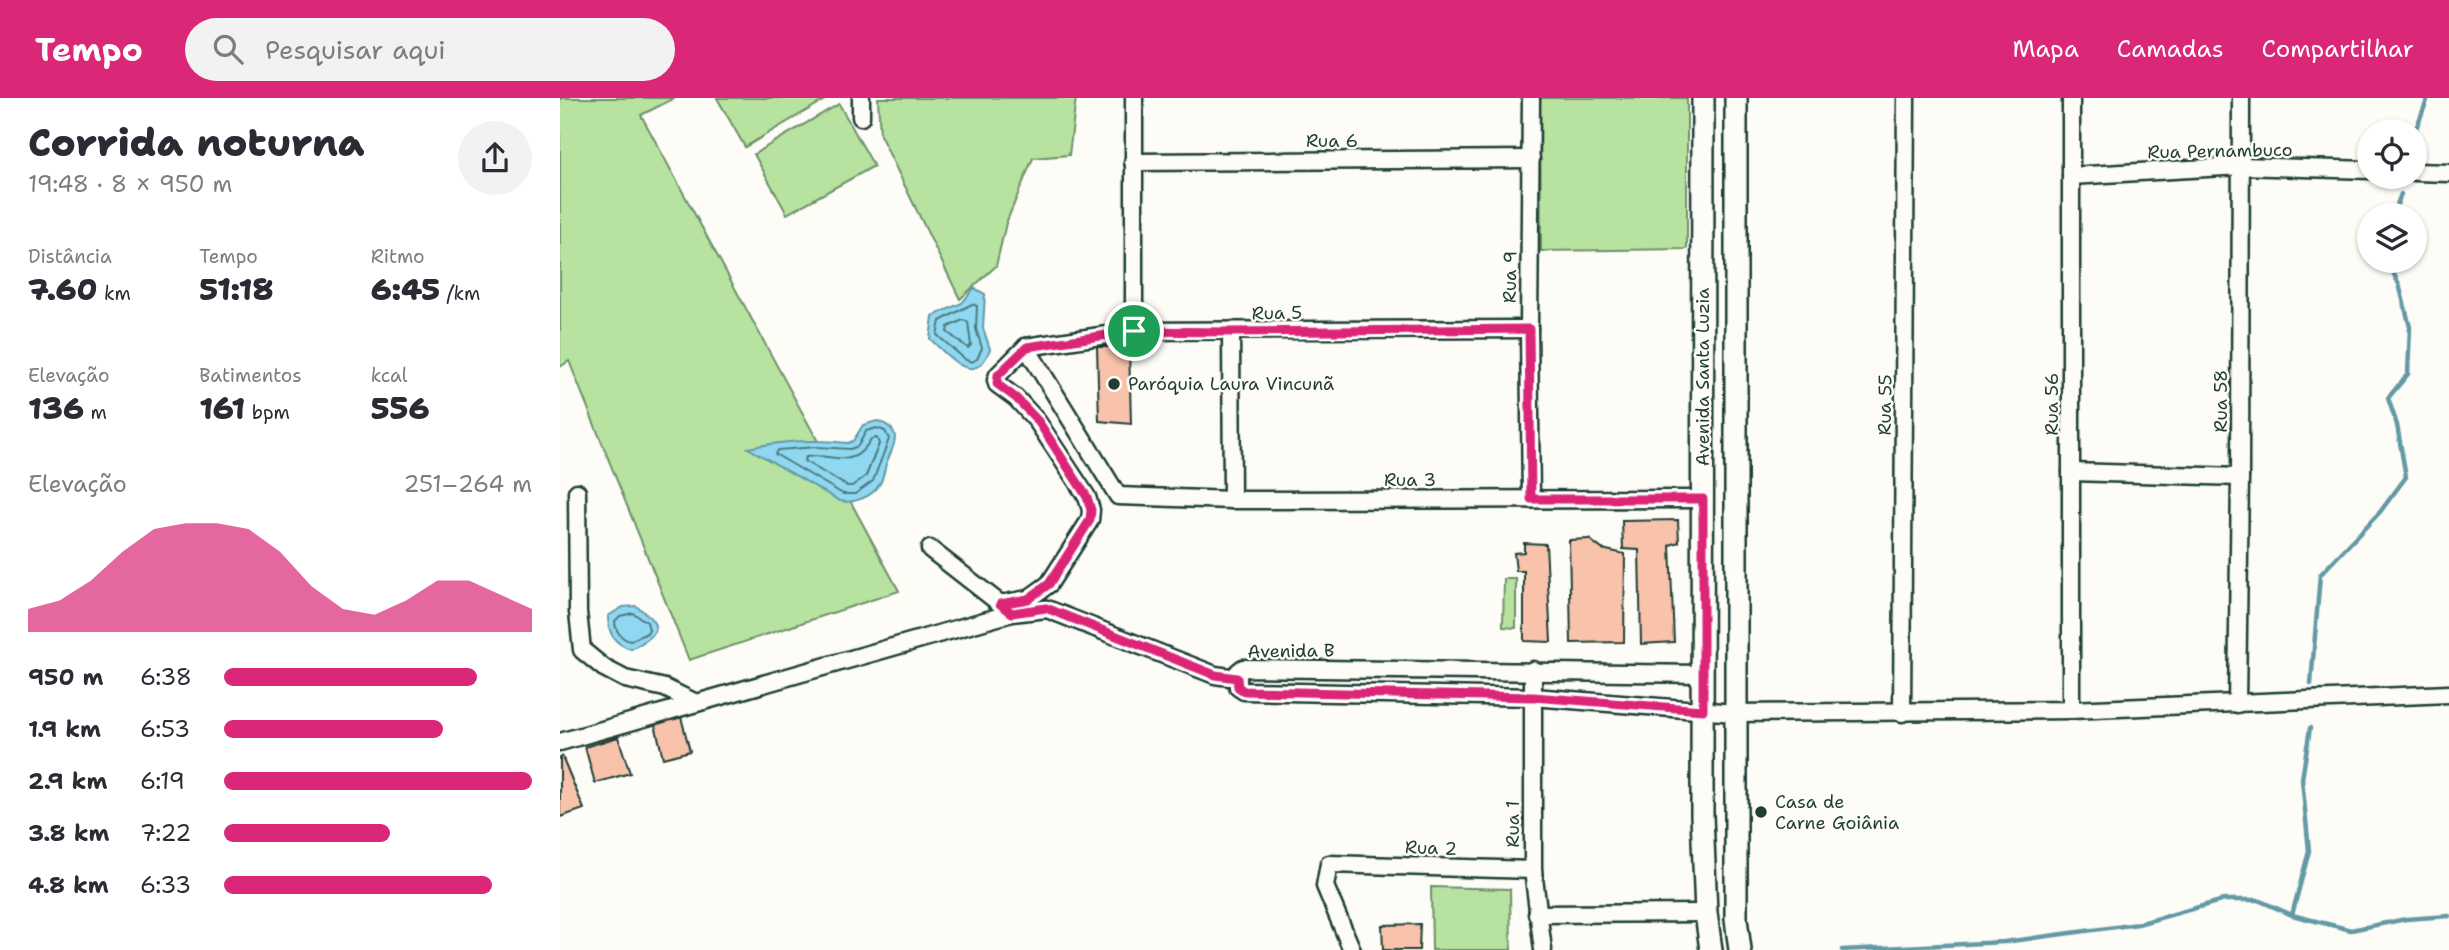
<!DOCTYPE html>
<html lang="pt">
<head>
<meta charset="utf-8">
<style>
  :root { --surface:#fff; --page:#f2f2f3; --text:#2b2b33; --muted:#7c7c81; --accent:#db2777 }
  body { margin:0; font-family:"Shantell Sans",sans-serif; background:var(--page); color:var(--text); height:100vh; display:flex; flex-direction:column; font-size:26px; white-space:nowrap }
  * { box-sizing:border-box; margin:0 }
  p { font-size:23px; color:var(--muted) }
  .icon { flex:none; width:38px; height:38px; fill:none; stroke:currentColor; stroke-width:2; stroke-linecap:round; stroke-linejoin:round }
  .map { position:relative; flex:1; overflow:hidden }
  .sheet { display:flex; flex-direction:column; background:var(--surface); width:560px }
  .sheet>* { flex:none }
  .tools { position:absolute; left:1797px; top:21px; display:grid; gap:14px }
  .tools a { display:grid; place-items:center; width:70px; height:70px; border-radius:50%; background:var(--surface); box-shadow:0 2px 5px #0004; font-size:35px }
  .pin { position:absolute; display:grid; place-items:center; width:60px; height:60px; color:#fff; margin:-30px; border:4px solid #fff; border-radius:50%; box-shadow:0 2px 7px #0007 }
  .round { display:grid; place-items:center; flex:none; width:74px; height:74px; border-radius:37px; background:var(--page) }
  .headline { display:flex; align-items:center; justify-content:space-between; height:119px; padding:0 28px }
  h1 { font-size:38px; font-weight:800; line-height:52px }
  .figures { display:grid; grid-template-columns:repeat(3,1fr); gap:10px; height:119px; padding:7px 28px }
  .figures div { display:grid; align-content:center }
  .figures b { font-size:30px; font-weight:800 }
  .figures small { font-size:19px; font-weight:400 }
  .figures p { font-size:19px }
  .chart { height:196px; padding:14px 28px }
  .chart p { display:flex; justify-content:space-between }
  .chart svg { width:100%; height:126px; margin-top:7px; fill:var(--accent); opacity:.7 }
  ul { padding:0 28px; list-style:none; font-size:23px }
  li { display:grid; grid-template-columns:112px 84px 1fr; align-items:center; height:52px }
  li i { height:18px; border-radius:9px; background:var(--accent) }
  header { display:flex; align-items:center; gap:42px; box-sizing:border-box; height:98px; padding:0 35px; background:var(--accent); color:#fff }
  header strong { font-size:33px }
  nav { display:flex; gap:38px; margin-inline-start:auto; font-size:24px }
  .search { width:490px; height:63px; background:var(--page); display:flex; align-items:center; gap:18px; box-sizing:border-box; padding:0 24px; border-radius:38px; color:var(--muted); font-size:26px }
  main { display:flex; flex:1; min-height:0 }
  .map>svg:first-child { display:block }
  .green { fill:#b8e29f; stroke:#6c906a; stroke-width:2 }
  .water { fill:#90d7f1; stroke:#6399a5; stroke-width:2 }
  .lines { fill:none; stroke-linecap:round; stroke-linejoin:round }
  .shore { stroke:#4c7b80; stroke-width:2 }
  .stream { stroke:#6399a5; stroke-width:4.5 }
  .building { fill:#f8c3aa; stroke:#1f3d34; stroke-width:2 }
  .street-casing { stroke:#1f3d34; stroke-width:21 }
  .secondary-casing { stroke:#1f3d34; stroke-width:26 }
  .street { stroke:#fdfcf7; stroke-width:16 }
  .secondary { stroke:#fdfcf7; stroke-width:21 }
  .route-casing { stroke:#fff; stroke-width:14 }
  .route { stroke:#db2777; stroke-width:9 }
  .poi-dot { fill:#1f3d34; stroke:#fdfcf7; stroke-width:2.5 }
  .labels { text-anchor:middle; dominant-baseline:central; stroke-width:5; stroke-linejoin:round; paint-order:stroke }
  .street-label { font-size:18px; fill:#1f3d34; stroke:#fdfcf7 }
  .poi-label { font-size:18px; fill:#1f3d34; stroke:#fdfcf7; text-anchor:start }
</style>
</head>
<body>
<header>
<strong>Tempo</strong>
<div class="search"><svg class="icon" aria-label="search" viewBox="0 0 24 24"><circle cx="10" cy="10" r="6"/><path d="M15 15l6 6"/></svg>Pesquisar aqui</div>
<nav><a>Mapa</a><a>Camadas</a><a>Compartilhar</a></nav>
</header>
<main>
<section class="sheet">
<div class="headline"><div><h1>Corrida noturna</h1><p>19:48 · 8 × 950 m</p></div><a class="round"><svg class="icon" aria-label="share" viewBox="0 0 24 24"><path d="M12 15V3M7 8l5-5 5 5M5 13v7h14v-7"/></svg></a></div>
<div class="figures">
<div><p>Distância</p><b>7.60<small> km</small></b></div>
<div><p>Tempo</p><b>51:18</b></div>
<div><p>Ritmo</p><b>6:45<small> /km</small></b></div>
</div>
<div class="figures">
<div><p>Elevação</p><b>136<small> m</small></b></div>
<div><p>Batimentos</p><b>161<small> bpm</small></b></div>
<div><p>kcal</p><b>556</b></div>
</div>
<div class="chart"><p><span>Elevação</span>251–264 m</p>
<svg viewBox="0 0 160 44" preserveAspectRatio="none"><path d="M0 44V36L10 33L20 26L30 16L40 8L50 6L60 6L70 8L80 16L90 28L100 36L110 38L120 33L130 26L140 26L150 31L160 36V44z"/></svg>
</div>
<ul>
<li><b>950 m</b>6:38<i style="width:82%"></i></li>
<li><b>1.9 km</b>6:53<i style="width:71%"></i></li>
<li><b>2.9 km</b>6:19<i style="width:100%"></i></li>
<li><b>3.8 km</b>7:22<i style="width:54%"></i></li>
<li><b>4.8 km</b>6:33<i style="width:87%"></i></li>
</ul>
</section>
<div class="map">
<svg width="1889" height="852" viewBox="0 0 1889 852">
  <rect width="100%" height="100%" fill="#fdfcf7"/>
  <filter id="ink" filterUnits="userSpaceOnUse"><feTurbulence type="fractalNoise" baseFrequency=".0143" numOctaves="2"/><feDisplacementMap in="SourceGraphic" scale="14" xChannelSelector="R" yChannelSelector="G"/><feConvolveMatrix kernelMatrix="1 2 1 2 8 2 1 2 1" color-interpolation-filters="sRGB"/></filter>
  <g filter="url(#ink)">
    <g class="green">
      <path d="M0,0H115L81,17L339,493L129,562L9,263L0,269Z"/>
      <path d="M157,0H268L185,49Z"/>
      <path d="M318,0H516L509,57L473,60L446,125L436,168L400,201L320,37Z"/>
      <path d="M980,0H1127V151L981,153Z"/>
      <path d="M279,6L314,68L227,116L194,56Z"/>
      <path d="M944,481H956V530L943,529Z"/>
      <path d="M871,789L950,791L951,852H872Z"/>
    </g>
    <g class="water">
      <path d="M414,190L425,196L423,230L430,251C415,291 390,259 370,241L373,218L402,205Z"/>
      <path d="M317,323C345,332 334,346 326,366C324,373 323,382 319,387C312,399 293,406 280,403L188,350C221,343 254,341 288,345L293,343L303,327Z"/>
      <path d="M76,508C105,528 100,536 71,551C54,546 48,535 48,518L63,509Z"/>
    </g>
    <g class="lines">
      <g class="shore">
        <path d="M412,206L417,208L416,231L422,250L417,261L412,264L406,262L377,237L380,223Z"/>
        <path d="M403,222L408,224L411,247L408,250L387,234L388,229Z"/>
        <path d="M317,330L325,333L329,341L313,383L295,396H283L215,356L218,352L256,349L290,351L298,348L306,333Z"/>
        <path d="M317,340L319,346L306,378L292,388H287L244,363L246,359C276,354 292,374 311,341Z"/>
        <path d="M73,515L87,524L89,531L87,535L70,543C60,540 55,532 55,523L60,518Z"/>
      </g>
      <g class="stream">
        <path d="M1855,33L1868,0"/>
        <path d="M1833,117L1841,96"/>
        <path d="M1751,586L1760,477L1820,414L1846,379L1837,327L1828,300L1848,276L1850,229L1839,186L1827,163"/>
        <path d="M1732,817L1749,753L1742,681L1750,630"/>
        <path d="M1282,852L1444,844L1578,826L1664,802H1698L1732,817L1791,832L1846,821L1889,818"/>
      </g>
    </g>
    <g class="building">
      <path d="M537,249H569L571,326L539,323Z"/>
      <path d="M1118,422L1119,444L1110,447L1114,544L1081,546L1079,452L1063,451L1062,423Z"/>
      <path d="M1029,441L1042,451L1065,456L1064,544L1011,545L1009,442Z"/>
      <path d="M964,445L986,446L991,544L964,543V473H956L954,455L964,454Z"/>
      <path d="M121,619L130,653L103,660L95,626Z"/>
      <path d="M58,639L70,675L35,685L25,649Z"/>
      <path d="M2,658L24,711L0,719V659Z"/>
      <path d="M860,826L859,852H823L822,827Z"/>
    </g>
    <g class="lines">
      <g class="street-casing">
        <g id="street">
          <path d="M301,0V19"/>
          <path d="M971,0L969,231L971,401"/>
          <path d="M1511,0V612"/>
          <path d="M573,64L971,61"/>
          <path d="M1855,74L1889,75"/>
          <path d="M1511,78L1681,68L1810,72"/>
          <path d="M574,233V0"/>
          <path d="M671,234L672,402"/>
          <path d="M466,249L558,398L672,402L1143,401"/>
          <path d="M466,249L574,233L969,231"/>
          <path d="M1511,374L1680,379"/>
          <path d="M17,394L18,514L22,552L44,570L65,581L105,590L136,605"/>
          <path d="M370,451L452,515L487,511L655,577L677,580"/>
          <path d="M440,506L468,501L489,486L530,422L531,412L527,399L477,323L456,300L437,286L436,282L438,277L466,249"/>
          <path d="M973,572V772L983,852"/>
          <path d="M1142,576L683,570L678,574V589L684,593L973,599L1175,615L1511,612L1889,596"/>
          <path d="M1677,606L1680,379L1681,0"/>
          <path d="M1342,615L1346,0"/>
          <path d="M0,644L452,515"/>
          <path d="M977,816L1146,815"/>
          <path d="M792,852L765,788L769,766L973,772"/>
        </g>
      </g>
      <g class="secondary-casing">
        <g id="secondary">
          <path d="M1143,0L1142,717L1146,815L1151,852"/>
          <path d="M1176,0V821L1180,852"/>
        </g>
      </g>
      <use href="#street" class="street"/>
      <use href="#secondary" class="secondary"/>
    </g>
  </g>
  <g class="lines" filter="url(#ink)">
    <g class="route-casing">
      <path id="route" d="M969,231L971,401H1143V612L973,599L684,593L678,589L677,580L655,577L486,510L452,515L440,506L468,501L489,486L530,422L531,412L527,399L478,323L456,300L437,286L438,277L467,249L574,233L671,234Z"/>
    </g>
    <use href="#route" class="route"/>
  </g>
  <g class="poi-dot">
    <circle cx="554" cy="286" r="7"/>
    <circle cx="1201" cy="714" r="7"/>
  </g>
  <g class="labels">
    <g class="street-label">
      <text x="772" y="43">Rua 6</text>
      <text transform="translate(1660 53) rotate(-1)">Rua Pernambuco</text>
      <text transform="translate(950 179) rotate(-89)">Rua 9</text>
      <text transform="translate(717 215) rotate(-1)">Rua 5</text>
      <text transform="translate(1143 279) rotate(-90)">Avenida Santa Luzia</text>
      <text transform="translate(1661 303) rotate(-90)">Rua 58</text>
      <text transform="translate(1492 306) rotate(-90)">Rua 56</text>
      <text transform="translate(1325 307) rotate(-89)">Rua 55</text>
      <text x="850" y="382">Rua 3</text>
      <text transform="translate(731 553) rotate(-1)">Avenida B</text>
      <text transform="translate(953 726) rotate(-90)">Rua 1</text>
      <text transform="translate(871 750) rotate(2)">Rua 2</text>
    </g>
    <g class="poi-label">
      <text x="568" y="286">Paróquia Laura Vincunã</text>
      <text x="1215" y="704">Casa de<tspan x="1215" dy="21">Carne Goiânia</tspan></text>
    </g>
  </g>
</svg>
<div class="tools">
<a><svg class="icon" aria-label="locate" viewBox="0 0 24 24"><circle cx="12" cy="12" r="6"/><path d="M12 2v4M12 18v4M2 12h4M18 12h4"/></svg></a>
<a><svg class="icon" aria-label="layers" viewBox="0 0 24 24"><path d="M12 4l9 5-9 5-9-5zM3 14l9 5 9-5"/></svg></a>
</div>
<div class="pin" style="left:574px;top:233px;background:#1e9e55"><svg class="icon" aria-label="arrive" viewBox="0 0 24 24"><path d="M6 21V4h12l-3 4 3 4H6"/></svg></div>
</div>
</main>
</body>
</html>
